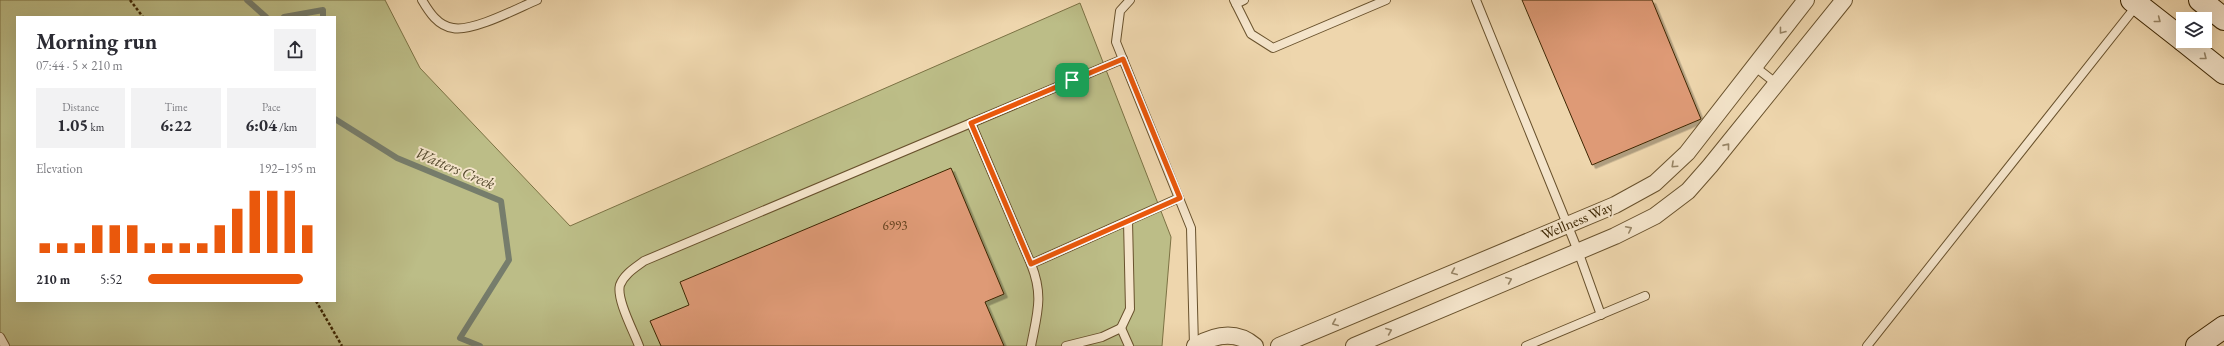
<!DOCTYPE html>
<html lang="en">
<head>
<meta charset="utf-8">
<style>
  :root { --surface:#fff; --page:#f2f2f3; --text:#2b2b33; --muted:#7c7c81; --accent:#ea580c }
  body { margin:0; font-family:"EB Garamond",serif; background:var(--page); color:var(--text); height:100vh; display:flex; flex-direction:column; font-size:15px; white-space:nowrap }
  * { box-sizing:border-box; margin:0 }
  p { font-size:13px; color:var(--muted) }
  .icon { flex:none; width:22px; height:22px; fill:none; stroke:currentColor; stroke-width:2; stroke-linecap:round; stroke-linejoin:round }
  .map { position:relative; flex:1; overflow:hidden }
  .sheet { position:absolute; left:16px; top:16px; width:320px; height:286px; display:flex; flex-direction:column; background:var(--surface); border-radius:0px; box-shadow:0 4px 16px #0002 }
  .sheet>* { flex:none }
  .tools { position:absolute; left:2176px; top:12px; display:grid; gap:8px }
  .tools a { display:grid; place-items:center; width:36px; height:36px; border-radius:0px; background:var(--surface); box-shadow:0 4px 16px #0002; font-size:20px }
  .pin { position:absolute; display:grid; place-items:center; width:34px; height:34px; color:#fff; margin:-17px; border-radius:8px; box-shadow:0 2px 6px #0006 }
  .round { display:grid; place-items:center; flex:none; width:42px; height:42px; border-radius:0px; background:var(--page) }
  .summary { display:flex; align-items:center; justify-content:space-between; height:68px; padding:0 20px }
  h1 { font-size:22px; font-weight:700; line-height:30px }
  .metrics { display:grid; grid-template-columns:repeat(3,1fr); gap:6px; height:68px; padding:4px 20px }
  .metrics div { display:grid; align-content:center; border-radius:0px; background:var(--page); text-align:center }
  .metrics b { font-size:17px; font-weight:700 }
  .metrics small { font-size:11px; font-weight:400 }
  .metrics p { font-size:11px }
  .chart { height:112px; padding:8px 20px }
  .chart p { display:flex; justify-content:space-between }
  .chart svg { width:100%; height:72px; margin-top:4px; stroke:var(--accent); stroke-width:6 }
  ul { padding:0 20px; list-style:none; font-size:13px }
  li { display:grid; grid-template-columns:64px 48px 1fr; align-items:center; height:30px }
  li i { height:10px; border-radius:5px; background:var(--accent) }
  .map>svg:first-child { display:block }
  .green { fill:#bcbd87; stroke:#7c7244; fill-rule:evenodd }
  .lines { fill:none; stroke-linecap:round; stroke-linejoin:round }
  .stream { stroke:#767d6c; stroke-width:6 }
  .building { fill:#de9a76; stroke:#3d2602; filter:url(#shadow) }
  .lane-casing { stroke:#69522d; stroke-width:10 }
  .street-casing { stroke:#69522d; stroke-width:18 }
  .secondary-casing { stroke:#3d2602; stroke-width:24 }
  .path { stroke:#3d2602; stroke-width:2.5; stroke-dasharray:3 2; stroke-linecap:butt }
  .lane { stroke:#f4e4ca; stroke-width:8 }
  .street { stroke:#f4e4ca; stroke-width:16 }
  .secondary { stroke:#f4e4ca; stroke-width:22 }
  .oneway { stroke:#988566 }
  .route-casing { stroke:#fff; stroke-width:8 }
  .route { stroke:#ea580c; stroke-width:5 }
  .labels { text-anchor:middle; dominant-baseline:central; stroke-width:4; stroke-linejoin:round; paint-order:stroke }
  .number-label { font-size:13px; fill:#65431f }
  .street-label { font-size:15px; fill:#3d2602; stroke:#f4e4ca }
  .water-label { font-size:16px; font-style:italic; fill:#554a2e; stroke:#f4e4ca }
</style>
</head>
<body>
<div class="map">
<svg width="2224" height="346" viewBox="0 0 2224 346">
  <defs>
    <filter id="shadow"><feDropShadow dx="3.5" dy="3.5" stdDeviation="0" flood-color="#0004"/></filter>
  </defs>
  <rect width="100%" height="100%" fill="#eed6ad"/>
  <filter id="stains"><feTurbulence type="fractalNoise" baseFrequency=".005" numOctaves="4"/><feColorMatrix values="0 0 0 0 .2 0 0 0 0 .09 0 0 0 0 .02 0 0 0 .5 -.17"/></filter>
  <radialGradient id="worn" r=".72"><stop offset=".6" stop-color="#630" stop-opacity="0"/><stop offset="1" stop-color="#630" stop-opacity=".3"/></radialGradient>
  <path class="green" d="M0,0H385L420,68L570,226L1080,3L1171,237L1162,346H0ZM17,17H335V301H17Z"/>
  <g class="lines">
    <g class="stream">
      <path d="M247,0L266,17"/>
      <path d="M284,17L323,10V17"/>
      <path d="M335,119L397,158L501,201L509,260L460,338L480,346"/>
    </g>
  </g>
  <g class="building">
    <path d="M1522,0H1652L1701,119L1592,165Z"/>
    <path d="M951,168L1004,294L985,302L1004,346H661L650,321L689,305L680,282Z"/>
  </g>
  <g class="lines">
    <g class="lane-casing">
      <g id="lane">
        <path d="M422,0C429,12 438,26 453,28C473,32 518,8 537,0"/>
        <path d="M1130,0L1120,11L1116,42L1191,228L1194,346"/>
        <path d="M1234,0L1251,34L1273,48L1386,0"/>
        <path d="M1476,0L1578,251L1601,315"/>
        <path d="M1236,4L1244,0"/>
        <path d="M1754,66L1777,84"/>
        <path d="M971,123L1031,264"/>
        <path d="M1121,328L1129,346"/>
        <path d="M0,337L5,346"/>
        <path d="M639,346C634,332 616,299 620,285C624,274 636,267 644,261L1123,59"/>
        <path d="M1031,346C1037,314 1044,296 1031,264L1179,198"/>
        <path d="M1066,346L1102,337L1121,328L1130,309L1128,221"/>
        <path d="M1526,346L1645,296"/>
        <path d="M1867,346L2137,5"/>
      </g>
    </g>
    <g class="street-casing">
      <g id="street">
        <path d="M1195,346C1214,335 1236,330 1255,346"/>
        <path d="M1279,346L1615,205L1655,183L1687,153L1806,0"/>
        <path d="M1354,346L1615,236L1655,216L1688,191L1710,166L1844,0"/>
      </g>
    </g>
    <g class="secondary-casing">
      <g id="secondary">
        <path d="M2132,0L2183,40"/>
        <path d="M2200,0L2224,19"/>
        <path d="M2184,41L2224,73"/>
        <path d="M2197,346L2224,327"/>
      </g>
    </g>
    <g class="path">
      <path d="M130,0L143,17"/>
      <path d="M316,301L342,346"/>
    </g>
    <use href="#lane" class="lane"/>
    <use href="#street" class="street"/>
    <use href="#secondary" class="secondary"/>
  </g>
  <defs><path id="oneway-chevron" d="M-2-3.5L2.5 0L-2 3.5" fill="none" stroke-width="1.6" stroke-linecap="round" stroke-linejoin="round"/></defs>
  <g class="oneway">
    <use href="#oneway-chevron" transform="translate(2158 20) rotate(38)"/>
    <use href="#oneway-chevron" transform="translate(1782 31) rotate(128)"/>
    <use href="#oneway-chevron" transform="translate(2204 57) rotate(38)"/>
    <use href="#oneway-chevron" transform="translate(1727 146) rotate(-51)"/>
    <use href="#oneway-chevron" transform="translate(1674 165) rotate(137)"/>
    <use href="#oneway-chevron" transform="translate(1629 229) rotate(-26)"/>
    <use href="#oneway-chevron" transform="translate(1454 272) rotate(157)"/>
    <use href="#oneway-chevron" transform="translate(1509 280) rotate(-23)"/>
    <use href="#oneway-chevron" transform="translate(1335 323) rotate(157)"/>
    <use href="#oneway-chevron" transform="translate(1389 331) rotate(-23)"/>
  </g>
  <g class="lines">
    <g class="route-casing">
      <path id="route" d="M1123,59L1180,198L1031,264L971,123Z"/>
    </g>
    <use href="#route" class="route"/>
  </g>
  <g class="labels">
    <g class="number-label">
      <text x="895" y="225">6993</text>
    </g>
    <g class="street-label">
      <text transform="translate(1577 220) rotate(-23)">Wellness Way</text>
    </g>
    <g class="water-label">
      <text transform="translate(455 168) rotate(23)">Watters Creek</text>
    </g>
  </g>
  <rect width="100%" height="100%" filter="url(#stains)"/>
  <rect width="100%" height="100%" fill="url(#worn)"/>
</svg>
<div class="tools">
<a><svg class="icon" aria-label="layers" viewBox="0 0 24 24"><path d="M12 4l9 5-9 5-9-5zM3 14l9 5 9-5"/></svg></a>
</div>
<div class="pin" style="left:1072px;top:80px;background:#1e9e55"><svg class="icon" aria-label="arrive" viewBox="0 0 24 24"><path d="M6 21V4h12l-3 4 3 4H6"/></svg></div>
<section class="sheet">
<div class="summary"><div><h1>Morning run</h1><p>07:44 · 5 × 210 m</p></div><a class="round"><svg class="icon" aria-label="share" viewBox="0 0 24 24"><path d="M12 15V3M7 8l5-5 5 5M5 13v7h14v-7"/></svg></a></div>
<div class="metrics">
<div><p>Distance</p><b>1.05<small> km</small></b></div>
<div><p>Time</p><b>6:22</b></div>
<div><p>Pace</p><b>6:04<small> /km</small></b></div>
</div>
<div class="chart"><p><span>Elevation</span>192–195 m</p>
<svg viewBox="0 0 160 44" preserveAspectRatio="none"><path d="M5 44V38M15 44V38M25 44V38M35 44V27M45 44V27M55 44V27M65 44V38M75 44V38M85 44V38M95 44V38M105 44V27M115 44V17M125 44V6M135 44V6M145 44V6M155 44V27"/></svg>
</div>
<ul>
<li><b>210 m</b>5:52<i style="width:92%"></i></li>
</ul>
</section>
</div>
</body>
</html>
